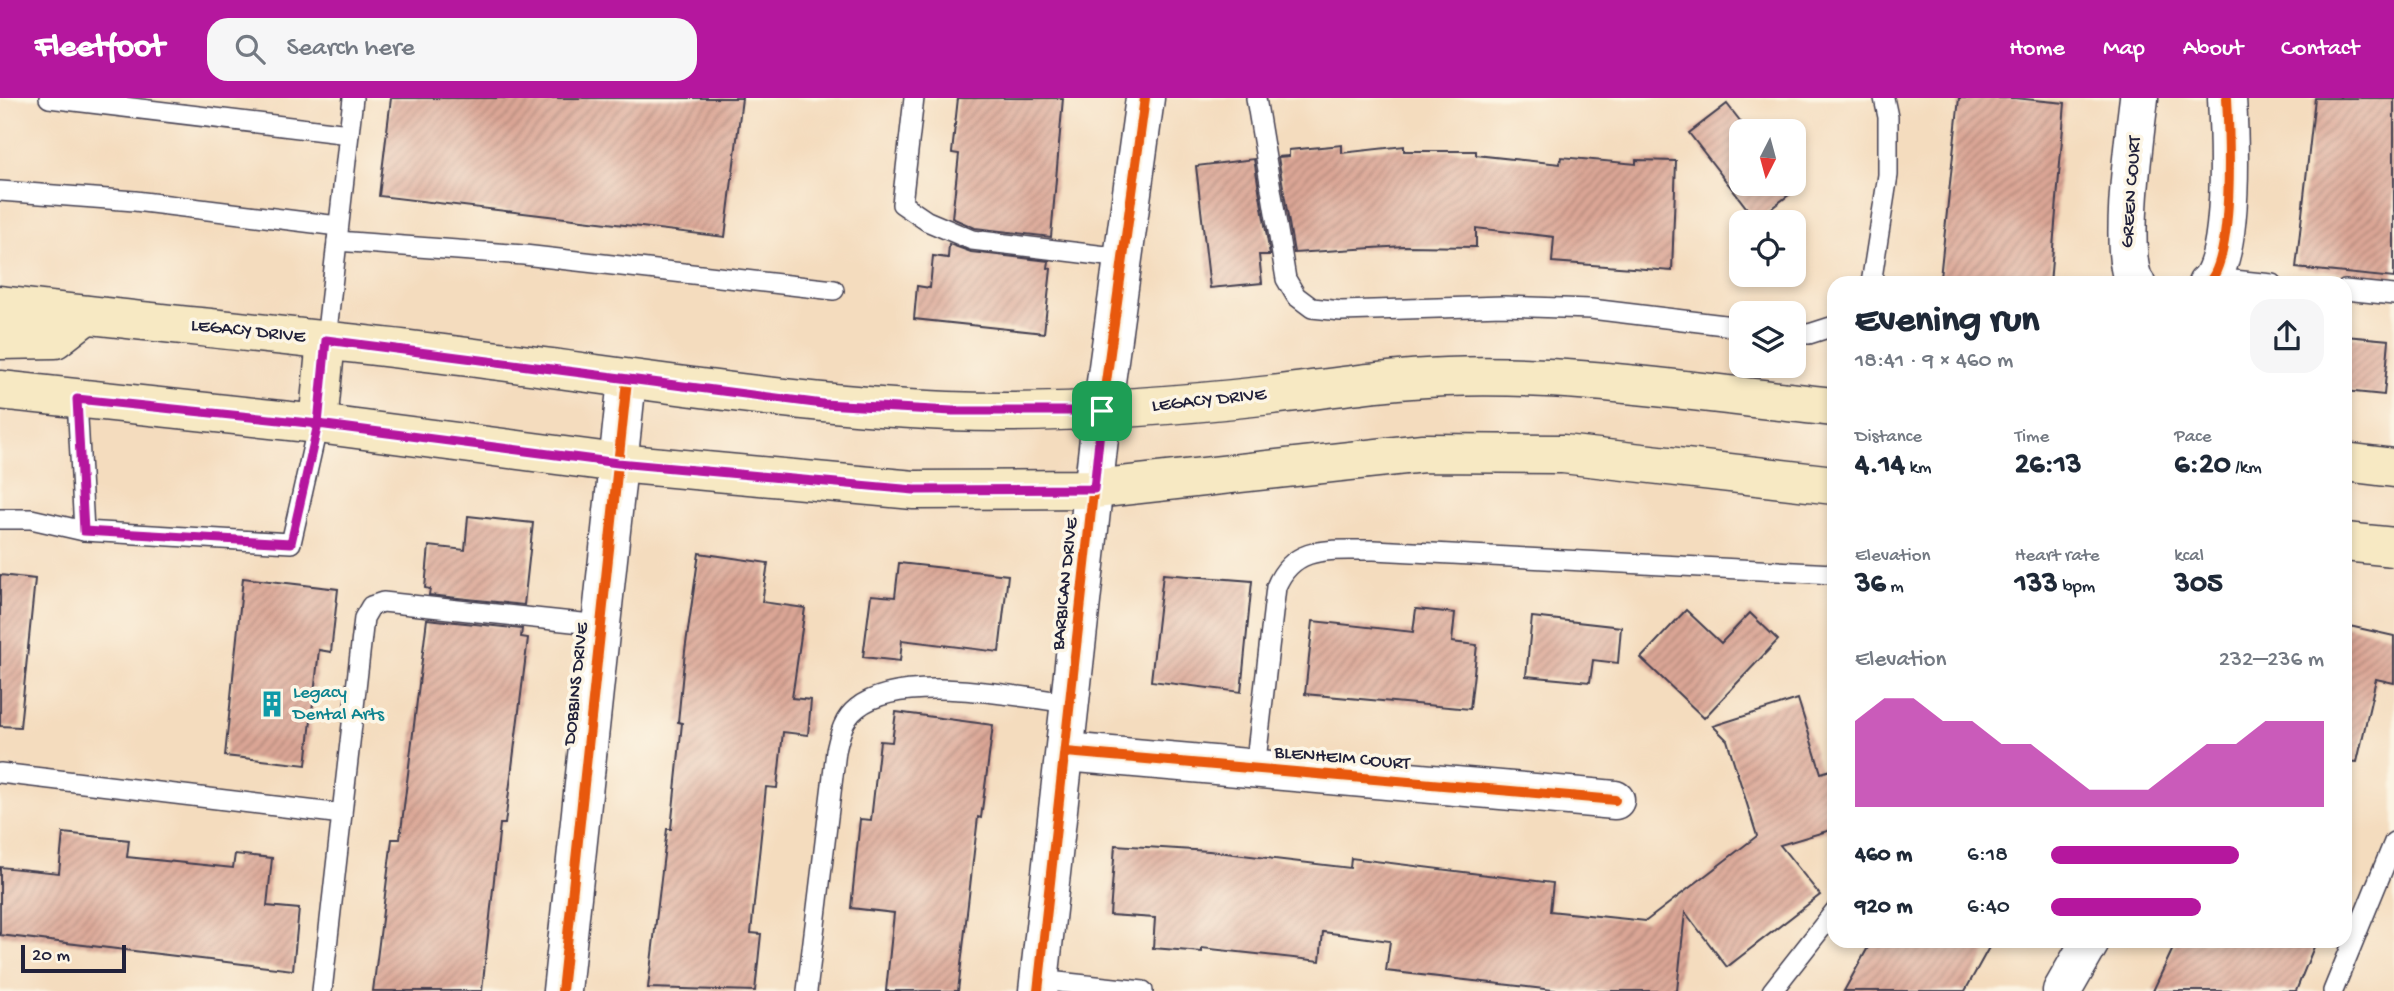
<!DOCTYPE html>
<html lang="en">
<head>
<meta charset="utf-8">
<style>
  :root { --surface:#fff; --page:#f6f6f7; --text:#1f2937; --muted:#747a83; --accent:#b5179e }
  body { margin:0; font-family:"Gochi Hand",sans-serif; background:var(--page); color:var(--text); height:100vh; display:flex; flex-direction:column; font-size:26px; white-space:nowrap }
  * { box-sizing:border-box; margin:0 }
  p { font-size:23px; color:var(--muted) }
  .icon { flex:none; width:38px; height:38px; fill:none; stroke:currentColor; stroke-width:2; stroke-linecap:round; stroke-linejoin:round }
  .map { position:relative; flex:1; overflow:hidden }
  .drawer { position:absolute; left:1827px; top:178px; width:525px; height:672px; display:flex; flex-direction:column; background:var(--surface); border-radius:21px; box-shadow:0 4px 10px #0003 }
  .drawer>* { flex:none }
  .needle { width:46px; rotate:186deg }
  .controls { position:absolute; left:1729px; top:21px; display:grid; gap:14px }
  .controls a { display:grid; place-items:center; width:77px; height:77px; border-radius:14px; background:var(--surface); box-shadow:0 4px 10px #0003; font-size:35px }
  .scale { position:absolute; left:21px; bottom:18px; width:105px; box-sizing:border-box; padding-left:7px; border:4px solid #22223b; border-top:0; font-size:19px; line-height:24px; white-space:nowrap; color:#22223b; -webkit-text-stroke:5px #fcf5e5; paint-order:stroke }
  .pin { position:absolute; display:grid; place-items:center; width:60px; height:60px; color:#fff; margin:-30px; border-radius:14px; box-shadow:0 4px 10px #0006 }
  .round { display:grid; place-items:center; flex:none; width:74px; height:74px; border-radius:21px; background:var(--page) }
  .summary { display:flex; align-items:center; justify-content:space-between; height:119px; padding:0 28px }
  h1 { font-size:38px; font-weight:800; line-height:52px }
  .figures { display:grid; grid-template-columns:repeat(3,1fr); gap:10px; height:119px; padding:7px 28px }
  .figures div { display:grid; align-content:center }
  .figures b { font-size:30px; font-weight:800 }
  .figures small { font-size:19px; font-weight:400 }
  .figures p { font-size:19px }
  .chart { height:196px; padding:14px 28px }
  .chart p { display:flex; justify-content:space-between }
  .chart svg { width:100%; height:126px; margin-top:7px; fill:var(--accent); opacity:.7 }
  ul { padding:0 28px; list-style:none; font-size:23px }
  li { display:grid; grid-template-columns:112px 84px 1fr; align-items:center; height:52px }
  li i { height:18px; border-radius:9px; background:var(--accent) }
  header { display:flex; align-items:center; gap:42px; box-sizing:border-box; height:98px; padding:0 35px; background:var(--accent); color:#fff }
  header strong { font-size:33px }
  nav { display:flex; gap:38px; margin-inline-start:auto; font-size:24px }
  .search { width:490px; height:63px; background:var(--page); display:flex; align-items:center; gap:18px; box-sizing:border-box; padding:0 24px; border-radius:21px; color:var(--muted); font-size:26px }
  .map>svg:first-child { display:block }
  .building { fill:url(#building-hatch) }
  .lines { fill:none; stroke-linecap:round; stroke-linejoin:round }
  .service-casing { stroke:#423e4f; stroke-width:22 }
  .minor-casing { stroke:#423e4f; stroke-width:41 }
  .secondary-casing { stroke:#423e4f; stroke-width:41 }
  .service { stroke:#fff; stroke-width:19 }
  .minor { stroke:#fff; stroke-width:38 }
  .secondary { stroke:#f7e9c3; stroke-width:38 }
  .cycleway-casing { stroke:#fcf5e5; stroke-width:15 }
  .cycleway { stroke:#e8590c; stroke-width:10 }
  .route-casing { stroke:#fff; stroke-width:14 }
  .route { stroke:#b5179e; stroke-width:9 }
  .labels { text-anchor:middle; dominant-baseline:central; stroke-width:7; stroke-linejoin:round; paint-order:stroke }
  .street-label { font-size:19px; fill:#22223b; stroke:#fcf5e5 }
  .culture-label { font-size:19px; fill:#0d838f; stroke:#fcf5e5; text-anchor:start }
</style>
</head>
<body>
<header>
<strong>Fleetfoot</strong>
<div class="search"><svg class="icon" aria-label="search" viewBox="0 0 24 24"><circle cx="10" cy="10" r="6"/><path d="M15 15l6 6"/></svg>Search here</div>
<nav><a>Home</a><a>Map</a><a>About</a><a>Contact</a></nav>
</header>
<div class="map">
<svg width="2394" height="893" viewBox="0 0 2394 893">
  <defs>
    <pattern id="building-hatch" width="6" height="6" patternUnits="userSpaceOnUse" patternTransform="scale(1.75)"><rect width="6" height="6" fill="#dba695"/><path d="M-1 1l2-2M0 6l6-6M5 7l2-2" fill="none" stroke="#b1877b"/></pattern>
  </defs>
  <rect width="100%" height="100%" fill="#fcf5e5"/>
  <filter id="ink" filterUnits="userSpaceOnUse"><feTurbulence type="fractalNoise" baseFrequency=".0143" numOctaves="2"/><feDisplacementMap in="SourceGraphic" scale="14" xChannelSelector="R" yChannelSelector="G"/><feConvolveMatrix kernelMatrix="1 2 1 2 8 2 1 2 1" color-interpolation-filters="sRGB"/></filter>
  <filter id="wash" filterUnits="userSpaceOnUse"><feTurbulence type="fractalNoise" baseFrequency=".00686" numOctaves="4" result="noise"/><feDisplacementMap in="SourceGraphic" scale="28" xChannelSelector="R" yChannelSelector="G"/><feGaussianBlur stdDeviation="1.57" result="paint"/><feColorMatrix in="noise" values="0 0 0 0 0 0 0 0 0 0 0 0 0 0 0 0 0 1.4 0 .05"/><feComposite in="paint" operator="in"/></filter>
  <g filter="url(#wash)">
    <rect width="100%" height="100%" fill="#f4dcbe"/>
    <g id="blocks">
      <g class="building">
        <path d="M391,0H742L725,139L379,98Z"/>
        <path d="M958,0H1063L1051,139L975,130L952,120L959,56L952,55Z"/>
        <path d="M1959,0H2015L2065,5L2050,186H1989L1940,180Z"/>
        <path d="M2315,0H2394V180L2296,170Z"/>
        <path d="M1727,6L1748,33H1741V86H1788L1794,93L1756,122L1689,35Z"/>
        <path d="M1342,47V55L1404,48V53H1476V57L1560,66L1561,59L1636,66V62L1676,63L1672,173L1552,164L1554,139L1476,130V149L1404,148L1294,155L1278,59L1289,58V52Z"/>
        <path d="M1254,61L1270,157H1259L1262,185L1210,190L1196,68Z"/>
        <path d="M949,146L971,154L1049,163L1048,170L1051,171L1044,235L914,221L917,188L930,190L933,158L948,160Z"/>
        <path d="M2345,238L2389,242L2384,297L2345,293Z"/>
        <path d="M468,418L533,425L524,507L429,497L430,491L425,490L429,448L465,452Z"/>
        <path d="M699,455L768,465L762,504L805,510L792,600L811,602L808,637L783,634L777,690L766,689L751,835L761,836L755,893L648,890L667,731H671L682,625L678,624L685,553Z"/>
        <path d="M899,465L1008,477L999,554L902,542L900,563L863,559L871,497L895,499Z"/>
        <path d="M1163,476L1252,483L1241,594L1151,583Z"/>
        <path d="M0,477L35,481L20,629L0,628Z"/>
        <path d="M243,480L338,491L331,554L319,552L306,667L225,658Z"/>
        <path d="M1416,511L1455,515L1452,544L1477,547L1470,611L1305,596L1313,523L1413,534Z"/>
        <path d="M1686,512L1721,545L1750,515L1778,542L1704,620L1641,560Z"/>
        <path d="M1532,519L1621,529L1618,565L1593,562L1590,584L1526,578Z"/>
        <path d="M427,521L522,531L521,539L528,540L505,726H500L482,893H373L392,741H400Z"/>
        <path d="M2345,527L2394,538V585L2376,581L2357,664L2345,663Z"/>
        <path d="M1798,601L1821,675L1834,671V731L1780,747L1820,797L1727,869L1685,814L1677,893H1562L1386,873L1390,843L1323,834L1320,863L1202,850V854L1153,850L1155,820L1110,817L1115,747L1209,753L1350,770L1351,760L1553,785L1550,813L1646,823L1757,738L1727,642L1713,628Z"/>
        <path d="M896,614L993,627L981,720L978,719L958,893H886L894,815L851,810L860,721L871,722L880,643L892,644Z"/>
        <path d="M63,735L129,742L127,759L233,770L235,756L272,760L267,808L299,811L293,872L0,837V769L59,775Z"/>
        <path d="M1871,844H1992L1965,893H1844Z"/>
        <path d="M2176,844H2316L2296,893H2153Z"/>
      </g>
    </g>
  </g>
  <g filter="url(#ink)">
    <use href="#blocks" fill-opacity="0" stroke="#423e4f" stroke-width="2"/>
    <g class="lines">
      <g class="service-casing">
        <g id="service">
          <path d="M49,0L349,36"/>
          <path d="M914,0L902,106L927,123L972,142L1123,160"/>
          <path d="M1256,0L1286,181L1296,198L1312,210L1341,213L1503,208L1591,211L1741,229"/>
          <path d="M0,93L135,103L338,128"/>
          <path d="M337,143L524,157L834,192"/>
          <path d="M2214,180L2272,186"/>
          <path d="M1871,186L1888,77V19L1884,0"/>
          <path d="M2345,192L2394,197"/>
          <path d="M1794,235L1809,236L1834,228"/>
          <path d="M326,242L353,0"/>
          <path d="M77,301L84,433L291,445L318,326"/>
          <path d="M0,421H31L84,433"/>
          <path d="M1255,671L1276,489C1294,445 1332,453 1374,452L1834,476"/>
          <path d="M0,675L342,716"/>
          <path d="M1039,882L1143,893"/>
          <path d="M322,893L364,520L371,508L383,504L601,527"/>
          <path d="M807,893L836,653C840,636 843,621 857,610C900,574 1017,599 1070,605"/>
          <path d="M1772,893L1834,814"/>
          <path d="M2333,893L2394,744"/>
        </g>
      </g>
      <g class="minor-casing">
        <g id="minor">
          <path d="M2136,186C2117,162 2135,34 2139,0"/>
          <path d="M2207,186C2235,164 2229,36 2227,0"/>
          <path d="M1066,654L1615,702"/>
          <path d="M562,893L627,282"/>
          <path d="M1038,893L1102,313L1145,0"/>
          <path d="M2062,893L2090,844"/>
        </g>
      </g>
      <g class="secondary-casing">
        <g id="secondary">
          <path d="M0,207C153,225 307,239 460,258C623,278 784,306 948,313C1056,317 1164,309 1271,297C1330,290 1387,281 1446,279C1576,274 1706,296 1834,309"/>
          <path d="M0,242L55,241L86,217"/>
          <path d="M0,292L318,326L618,365L914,392L1094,391L1423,355L1563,356L1834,387"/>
          <path d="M318,326L326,242"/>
          <path d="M2345,364L2394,370"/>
          <path d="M2345,444L2394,449"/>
        </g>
      </g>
      <use href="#service" class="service"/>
      <use href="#minor" class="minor"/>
      <use href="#secondary" class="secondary"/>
      <g class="cycleway-casing">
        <g id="cycleway">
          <path d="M2207,186C2235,164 2229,36 2227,0"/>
          <path d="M1066,654L1615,702"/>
          <path d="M562,893L627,282"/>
          <path d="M1038,893L1102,313L1145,0"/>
        </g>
      </g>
      <use href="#cycleway" class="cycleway"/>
    </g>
  </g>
  <g class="lines" filter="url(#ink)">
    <g class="route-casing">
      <path id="route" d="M1102,313L1094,391L914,392L618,365L318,326L77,301L84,433L291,445L318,326L326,242L823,306L952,313H1102"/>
    </g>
    <use href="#route" class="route"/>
  </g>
  <defs>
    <g id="building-bare" transform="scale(2.1)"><path d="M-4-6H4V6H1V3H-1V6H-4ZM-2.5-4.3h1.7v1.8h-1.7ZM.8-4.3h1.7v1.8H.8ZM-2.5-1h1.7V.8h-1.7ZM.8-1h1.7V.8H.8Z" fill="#0f9aa8" stroke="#fcf5e5" stroke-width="2.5" paint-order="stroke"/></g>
  </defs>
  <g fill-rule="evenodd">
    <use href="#building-bare" x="272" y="606"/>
  </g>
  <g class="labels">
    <g class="street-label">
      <text transform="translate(2132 94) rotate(-86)">GREEN COURT</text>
      <text transform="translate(248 234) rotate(6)">LEGACY DRIVE</text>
      <text transform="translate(1209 303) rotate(-6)">LEGACY DRIVE</text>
      <text transform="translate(1066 486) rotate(-84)">BARBICAN DRIVE</text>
      <text transform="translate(577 586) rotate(-84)">DOBBINS DRIVE</text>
      <text transform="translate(1342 661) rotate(5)">BLENHEIM COURT</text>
    </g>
    <g class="culture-label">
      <text x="293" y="595">Legacy<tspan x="293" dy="22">Dental Arts</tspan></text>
    </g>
  </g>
</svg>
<div class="controls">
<a><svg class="needle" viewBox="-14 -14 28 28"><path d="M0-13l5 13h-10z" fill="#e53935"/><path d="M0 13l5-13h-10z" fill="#747a83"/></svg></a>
<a><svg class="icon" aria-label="locate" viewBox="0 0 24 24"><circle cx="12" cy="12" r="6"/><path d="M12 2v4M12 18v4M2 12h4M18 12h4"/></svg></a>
<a><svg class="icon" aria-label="layers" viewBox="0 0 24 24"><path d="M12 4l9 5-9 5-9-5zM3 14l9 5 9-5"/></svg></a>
</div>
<div class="scale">20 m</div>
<div class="pin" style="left:1102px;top:313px;background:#1e9e55"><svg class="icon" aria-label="arrive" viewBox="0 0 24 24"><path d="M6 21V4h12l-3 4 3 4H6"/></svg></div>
<section class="drawer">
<div class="summary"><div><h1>Evening run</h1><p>18:41 · 9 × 460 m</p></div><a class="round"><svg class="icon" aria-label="share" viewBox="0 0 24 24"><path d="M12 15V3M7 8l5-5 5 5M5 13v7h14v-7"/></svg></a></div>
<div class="figures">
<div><p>Distance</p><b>4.14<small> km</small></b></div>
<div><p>Time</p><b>26:13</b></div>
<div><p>Pace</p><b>6:20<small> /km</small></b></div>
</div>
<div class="figures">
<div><p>Elevation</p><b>36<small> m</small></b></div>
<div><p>Heart rate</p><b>133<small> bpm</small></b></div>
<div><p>kcal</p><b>305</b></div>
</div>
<div class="chart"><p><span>Elevation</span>232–236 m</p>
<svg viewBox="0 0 160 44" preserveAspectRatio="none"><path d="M0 44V14L10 6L20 6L30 14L40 14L50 22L60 22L70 30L80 38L90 38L100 38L110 30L120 22L130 22L140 14L150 14L160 14V44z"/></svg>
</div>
<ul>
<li><b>460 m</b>6:18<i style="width:69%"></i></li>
<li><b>920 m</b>6:40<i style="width:55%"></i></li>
</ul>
</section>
</div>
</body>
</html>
